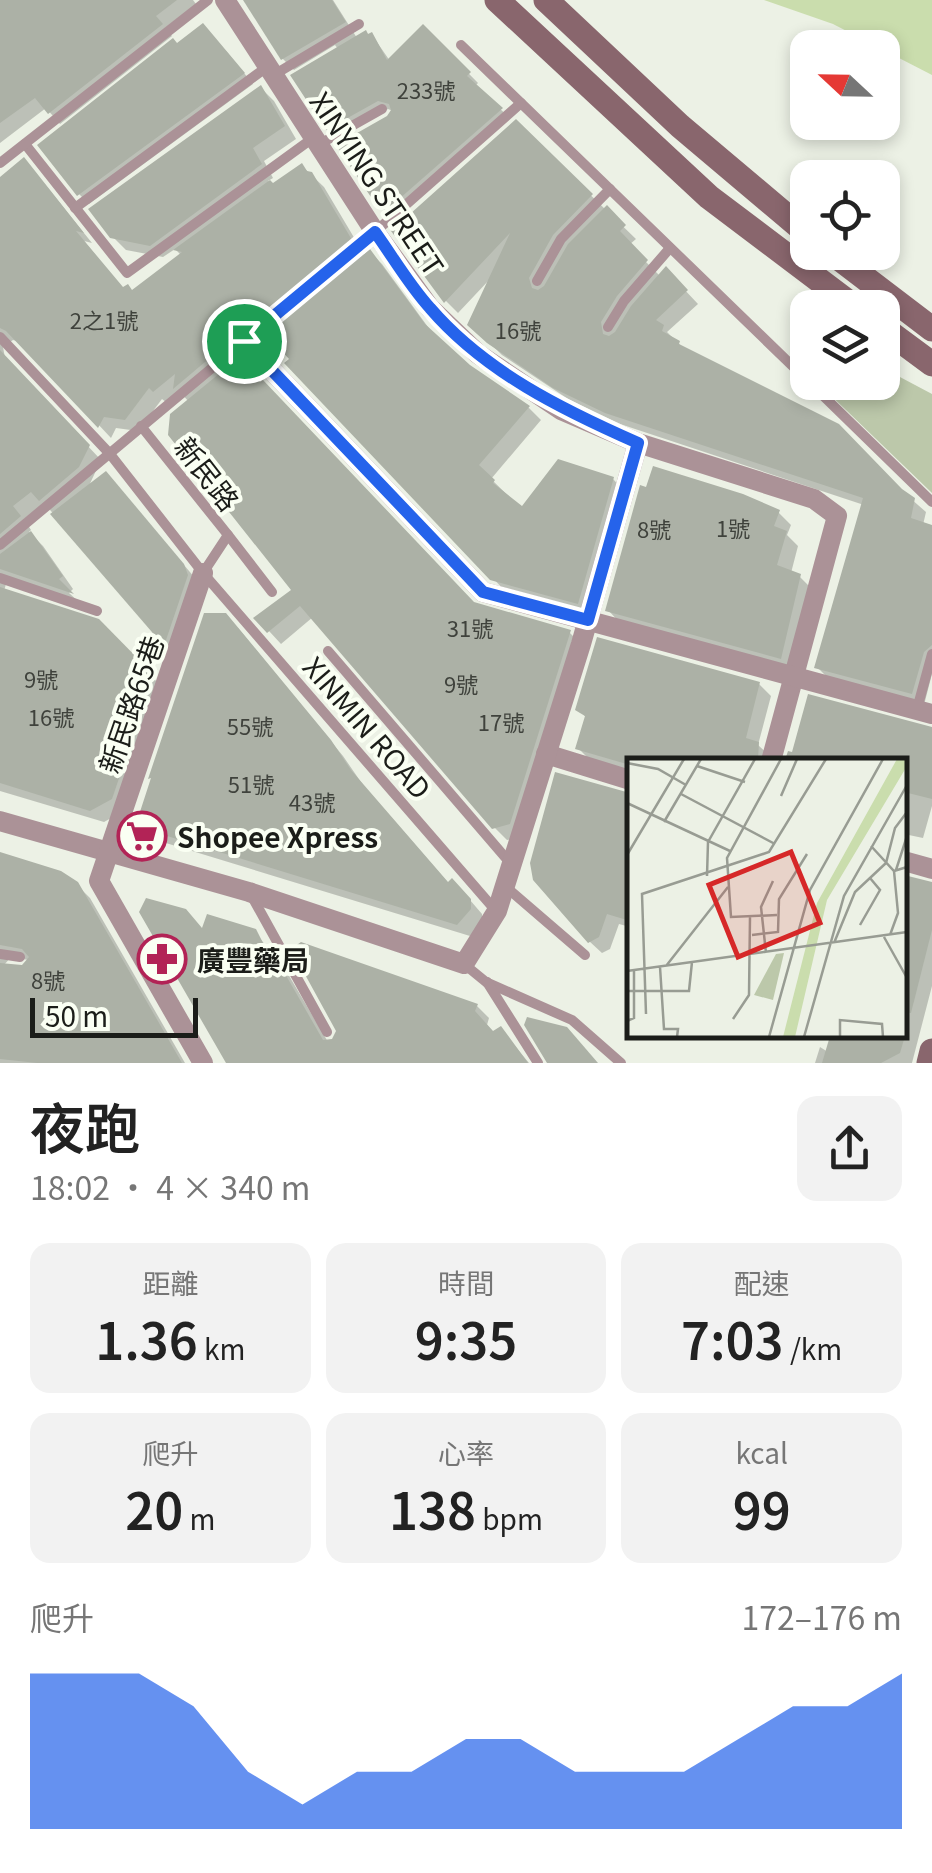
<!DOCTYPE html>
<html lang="zh-TW">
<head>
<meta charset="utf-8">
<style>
  :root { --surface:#fff; --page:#f2f2f2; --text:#222; --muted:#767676; --accent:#2563eb }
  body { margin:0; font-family:Georgia,"Noto Sans TC",serif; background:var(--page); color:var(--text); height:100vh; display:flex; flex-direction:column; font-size:38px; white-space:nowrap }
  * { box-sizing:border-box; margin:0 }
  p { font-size:32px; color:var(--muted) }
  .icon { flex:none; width:55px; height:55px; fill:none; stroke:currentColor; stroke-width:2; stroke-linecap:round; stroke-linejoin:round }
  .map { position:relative; height:1063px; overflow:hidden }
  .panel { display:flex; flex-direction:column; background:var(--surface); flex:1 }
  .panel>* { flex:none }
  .needle { width:65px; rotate:292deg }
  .controls { position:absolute; left:790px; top:30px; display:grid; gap:20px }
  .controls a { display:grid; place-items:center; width:110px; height:110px; border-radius:20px; background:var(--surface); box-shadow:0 5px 15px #0003; font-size:50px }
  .scale { position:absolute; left:30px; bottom:25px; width:168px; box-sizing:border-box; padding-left:10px; border:5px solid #1b1d19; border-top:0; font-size:28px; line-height:35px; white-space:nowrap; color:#1b1d19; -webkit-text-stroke:8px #fafff3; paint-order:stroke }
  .pin { position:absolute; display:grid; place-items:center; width:85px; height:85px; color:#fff; margin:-42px; border:5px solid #fff; border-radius:50%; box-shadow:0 2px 10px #0007 }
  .round { display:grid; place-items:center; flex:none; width:105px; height:105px; border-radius:20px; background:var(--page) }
  .overview { display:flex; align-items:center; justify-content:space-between; height:170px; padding:0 30px }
  h1 { font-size:55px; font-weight:600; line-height:75px }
  .metrics { display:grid; grid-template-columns:repeat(3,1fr); gap:15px; height:170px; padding:10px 30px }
  .metrics div { display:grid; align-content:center; border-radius:20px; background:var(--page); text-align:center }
  .metrics b { font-size:50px; font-weight:600 }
  .metrics small { font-size:28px; font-weight:400 }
  .metrics p { font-size:28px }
  .chart { height:280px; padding:20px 30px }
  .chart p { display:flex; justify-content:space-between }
  .chart svg { width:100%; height:180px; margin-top:10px; fill:var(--accent); opacity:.7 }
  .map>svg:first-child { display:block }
  .green { fill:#bcc8aa }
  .water { fill:#caddad }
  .shadow { fill:#0003; fill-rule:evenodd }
  .building { fill:#acb1a6 }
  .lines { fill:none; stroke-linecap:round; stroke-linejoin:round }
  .lane { stroke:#ab9297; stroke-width:10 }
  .street { stroke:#ab9297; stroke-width:20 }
  .secondary { stroke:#89666d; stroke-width:25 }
  .route-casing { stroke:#fff; stroke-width:20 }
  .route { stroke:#2563eb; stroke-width:12 }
  .labels { text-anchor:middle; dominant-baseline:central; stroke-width:8; stroke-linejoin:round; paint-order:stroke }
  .number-label { font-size:22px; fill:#3f423c }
  .street-label { font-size:28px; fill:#1b1d19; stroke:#fafff3 }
  .poi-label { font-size:28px; font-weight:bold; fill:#1b1d19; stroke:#fafff3; text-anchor:start }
  .inset-road { fill:none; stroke:#989c93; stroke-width:2.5 }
  .view { fill:#d62828; fill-opacity:0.15; stroke:#d62828; stroke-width:5 }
  .inset-edge { fill:none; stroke:#1b1d19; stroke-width:5 }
</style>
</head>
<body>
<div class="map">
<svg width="932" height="1063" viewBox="0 0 932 1063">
  <rect width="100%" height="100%" fill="#ecf1e5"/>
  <path class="green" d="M883,368L932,394V493L818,383L882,382Z"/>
  <path class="water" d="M764,0H932V75L833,24Z"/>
  <g class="shadow">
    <path d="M0,0H193L196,4L165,28L172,36L60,124L46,108L0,143Z"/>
    <path d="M247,0H333L357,38L365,33L372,35L390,61L423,27L478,83L475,86L510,118L401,214H389L383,209H403V204H378L339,146L389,118L393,111L388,109L337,138L294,76L338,49L335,45L294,70L283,59Z"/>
    <path d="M178,46L226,51L253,84L89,204L79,194Z"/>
    <path d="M261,88L274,101L296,139L264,161L273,178L268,181L273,186L302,166L324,187L365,256L370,252L382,264L436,338L453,354L529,408L541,420L491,479L522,509L613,479L625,492L591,615L506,592L288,363L292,359L265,328L231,355L473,605L569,632L582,645L522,837L507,840L494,827L313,617L281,644L257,618L295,590L189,402L180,392L167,403L162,399L138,431L116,428L111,438L21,342L13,340L3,347L5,358L101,460L87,490L117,486L195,578L176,655L44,503L24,519L31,530L29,532L43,546L73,589L69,593L79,602L6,584L4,591L98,622L165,690L124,811L104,822L0,791V179L35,172L92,243L84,241L124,290L133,293L182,256L175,249L163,257L126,250L112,236Z"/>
    <path d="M516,123L636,239L629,245L660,276L666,270L698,304L667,332L685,350L902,491L926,512L923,525L932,528V674L924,705L829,679L817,667L864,505L620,424L568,399L502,355L470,324L491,278L458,313L442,297Z"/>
    <path d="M778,512L791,525L787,535L798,546L791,573L799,576L812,589L793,670L620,623L608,610Z"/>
    <path d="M206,615L238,628L343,756L363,785L449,884L464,893L482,914V922L470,936L156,840L143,827L151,779Z"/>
    <path d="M759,684L771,696L758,745L770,756V761H630V772L590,760L578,748L587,718L578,709Z"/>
    <path d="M932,729V806L923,838L904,834V761H787L789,754Z"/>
    <path d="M630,795V927L619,924L610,949L602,953L589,941Z"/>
    <path d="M0,855L76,884L90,898L185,1063H0ZM11,957L34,961L20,968L4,965Z"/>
    <path d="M904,876L932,884V986L912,1063H815L820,1047L828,1052L833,1036H904Z"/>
    <path d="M142,912L203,931L255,932L288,974L328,1042L477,1006L489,1018L487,1025L494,1033L501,1029L529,1063H229Z"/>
  </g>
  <g class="building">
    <path d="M0,0H177L156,16L163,24L48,114L35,98L0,123Z"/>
    <path d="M243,0H332L346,22L281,60Z"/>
    <path d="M203,23L245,73L77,196L37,145L173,38L177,43Z"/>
    <path d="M423,24L471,72L467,76L503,108L391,206H377L336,145L387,116L391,110L389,104L378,101L326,130L290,75L366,30L368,34L372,32L387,60Z"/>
    <path d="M261,85L285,126L253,148L262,164L150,246L110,238L88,209Z"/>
    <path d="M516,119L593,194L553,235L529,278L532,288L538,290L544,286L568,244L607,205L626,225L620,231L648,260L617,296L601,322L603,334L609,336L615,332L631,306L666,266L688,290L656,320L664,325L662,331L680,341L679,344L839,424L902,489L915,498L911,518L932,525V645L924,652L912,694L814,668L863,498L605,413L553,388L487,343L467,325L510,233L444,303L391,231Z"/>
    <path d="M24,157L84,233L76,231L123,287L128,284L132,290L182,252L173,250L270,180L273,183L302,163L307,171L312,172L352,240L255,321L251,317L221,342L224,346L173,389L175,374L153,392L149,388L125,420L104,417L98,428L6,331L0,328V177Z"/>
    <path d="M370,249L425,324L470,365L530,406L479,465L495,480L493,483L522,506L558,459L614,477L578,604L490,580L284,363L289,359L266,334Z"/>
    <path d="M0,350L90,445L79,467L39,501L31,492L13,506L21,516L0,534Z"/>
    <path d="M236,360L247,373L251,370L260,382L263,380L474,602L571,630L510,824L492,829L300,606L267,633L253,618L291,590L168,435L170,414Z"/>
    <path d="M653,466L743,494L780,510L774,526L787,531L777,565L801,574L781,659L605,611L640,485L646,487Z"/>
    <path d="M106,471L184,564L188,575L164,646L50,514Z"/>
    <path d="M31,531L63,576L59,579L74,594L0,569V554Z"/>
    <path d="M0,587L99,619L154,675L112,799L90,811L0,783Z"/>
    <path d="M204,613H226L331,740L351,770L448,882L452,878L471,899V909L457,925L141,828L137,821L151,778L148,779Z"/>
    <path d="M597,637L760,682L746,738L759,742L758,760H630V765L575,749L585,716L575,710Z"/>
    <path d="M808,694L932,727V799L904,792V760H785L788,751L792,752Z"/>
    <path d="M555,772L630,793V921L607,914L599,937L588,943L533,880L530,863Z"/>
    <path d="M0,852L61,871L78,882L182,1063H37L0,1059V963L22,965L29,957L22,949L0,945Z"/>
    <path d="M904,875L932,882V930L911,1013L904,1012Z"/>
    <path d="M146,898L186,909L202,928L207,914L256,929L272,961L276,958L323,1040L332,1039L336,1031L291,949L301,942L478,1004L475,1011L493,1031L501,1026L528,1063H226L139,912Z"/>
    <path d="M527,1017L567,1027L598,1063H547L524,1025Z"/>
    <path d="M830,1036H905L900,1053L881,1063H822Z"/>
  </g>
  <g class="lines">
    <g class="lane">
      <path d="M461,45L808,381"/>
      <path d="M272,76L359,24"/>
      <path d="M25,144L127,273L313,138"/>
      <path d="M318,145L382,109"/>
      <path d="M0,163L208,0"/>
      <path d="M75,208L267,67"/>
      <path d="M537,281L561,239L610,189"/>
      <path d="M608,327L624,301L670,248"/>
      <path d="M0,337L110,454L203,573L496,911"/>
      <path d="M809,382L932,502"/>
      <path d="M141,426L228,535L203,573"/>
      <path d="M228,535L272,592"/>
      <path d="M0,545L375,232L521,103"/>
      <path d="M0,578L97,611"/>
      <path d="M328,651L511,864"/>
      <path d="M917,709L932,654"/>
      <path d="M506,887L585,955"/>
      <path d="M250,893L327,1032"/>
      <path d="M0,954L20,957"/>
      <path d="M464,964L486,982L572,1020L621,1063"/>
      <path d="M487,982L538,1063"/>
    </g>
    <g class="street">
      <path d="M225,0L375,232L430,308L478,354L561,410L638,443L814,499L837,516L771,761"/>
      <path d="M244,341L483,592L932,714"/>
      <path d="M546,754L630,780"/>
      <path d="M0,821L249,892L464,964L497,911L581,644L638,443"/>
      <path d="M904,861L932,869"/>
      <path d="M203,1063L99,881L203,573"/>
    </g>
    <g class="secondary">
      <path d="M497,0L709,197L856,308"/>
      <path d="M546,0L680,126L808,234"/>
      <path d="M831,252L932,329"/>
      <path d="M882,327L932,364"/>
      <path d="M929,1063L932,1051"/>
    </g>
  </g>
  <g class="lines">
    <g class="route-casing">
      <path id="route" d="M375,232C393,257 409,285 430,308C485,372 563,410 638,443L588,620L483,592L244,341Z"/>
    </g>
    <use href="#route" class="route"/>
  </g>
  <defs>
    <g id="supermarket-ring" transform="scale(2.5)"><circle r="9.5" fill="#fafff3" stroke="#b22356" stroke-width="1.5"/><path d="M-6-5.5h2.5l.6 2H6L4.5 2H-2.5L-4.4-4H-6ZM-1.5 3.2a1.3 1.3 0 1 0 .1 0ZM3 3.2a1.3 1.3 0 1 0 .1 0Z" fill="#b22356"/></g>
    <g id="pharmacy-ring" transform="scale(2.5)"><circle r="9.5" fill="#fafff3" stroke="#b22356" stroke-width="1.5"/><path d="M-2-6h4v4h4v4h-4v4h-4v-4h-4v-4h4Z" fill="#b22356"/></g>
  </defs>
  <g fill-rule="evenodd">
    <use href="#supermarket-ring" x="142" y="836"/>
    <use href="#pharmacy-ring" x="162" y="959"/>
  </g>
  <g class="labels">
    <g class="number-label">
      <text x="426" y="89">233號</text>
      <text x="104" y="319">2之1號</text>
      <text x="518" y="329">16號</text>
      <text x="733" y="527">1號</text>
      <text x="654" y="528">8號</text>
      <text x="470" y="627">31號</text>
      <text x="41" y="678">9號</text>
      <text x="461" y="683">9號</text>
      <text x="51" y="716">16號</text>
      <text x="501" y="721">17號</text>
      <text x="250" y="725">55號</text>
      <text x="251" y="783">51號</text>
      <text x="312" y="801">43號</text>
      <text x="48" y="979">8號</text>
    </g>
    <g class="street-label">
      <text transform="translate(378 183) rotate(56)">XINYING STREET</text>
      <text transform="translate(208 473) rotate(52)">新民路</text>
      <text transform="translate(130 704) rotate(-71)">新民路65巷</text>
      <text transform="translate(368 727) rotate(49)">XINMIN ROAD</text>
    </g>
    <g class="poi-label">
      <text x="177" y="836">Shopee Xpress</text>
      <text x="197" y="959">廣豐藥局</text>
    </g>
  </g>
  <g transform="translate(627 758)">
    <rect width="280" height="280" fill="#ecf1e5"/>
    <path d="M157,195L146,242L127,237L149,196Z" fill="#bcc8aa"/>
    <path d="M270,1H280V8L200,142L168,279H156L190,145Z" fill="#caddad"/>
    <path class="inset-road" d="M0,5L31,11L59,27M70,8L118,24M54,36L148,86M154,38L170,1M0,45L103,93M37,64L74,1M244,88L267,113L280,109M0,97L57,1M269,112L280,78M80,118L81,84L128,1M150,157L104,159L100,100L154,1M233,167L253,132L243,120M125,177L151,174L152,141L180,96M263,177L271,155L267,113M257,179L280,220M207,185L228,134L259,105L268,70L280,54M139,195L134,149L146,123M39,208L101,129M33,209L37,271H51L50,279M0,213L280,174M0,233H62L65,204M19,256L15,136L142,94L199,1M106,261L122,237L123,159M0,263L7,260V212M142,279L183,132L256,1M177,279L217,138L280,27M213,279V262L255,266L256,279"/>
    <path class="view" d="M164,94L193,165L111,199L82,127Z"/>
    <rect width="280" height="280" class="inset-edge"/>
  </g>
</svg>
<div class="controls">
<a><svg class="needle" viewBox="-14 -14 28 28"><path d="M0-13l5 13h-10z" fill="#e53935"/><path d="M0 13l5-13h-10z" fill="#767676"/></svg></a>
<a><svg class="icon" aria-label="locate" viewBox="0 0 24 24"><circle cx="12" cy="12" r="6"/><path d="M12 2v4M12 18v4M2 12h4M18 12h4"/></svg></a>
<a><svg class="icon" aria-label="layers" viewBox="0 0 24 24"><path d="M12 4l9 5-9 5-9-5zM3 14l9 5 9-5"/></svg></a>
</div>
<div class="scale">50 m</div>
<div class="pin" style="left:244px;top:341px;background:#1e9e55"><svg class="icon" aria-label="arrive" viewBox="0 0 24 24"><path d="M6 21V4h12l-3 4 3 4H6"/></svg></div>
</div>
<section class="panel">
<div class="overview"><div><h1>夜跑</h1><p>18:02 · 4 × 340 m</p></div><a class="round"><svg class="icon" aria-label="share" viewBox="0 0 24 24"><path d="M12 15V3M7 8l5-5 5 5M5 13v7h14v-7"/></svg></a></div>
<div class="metrics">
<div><p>距離</p><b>1.36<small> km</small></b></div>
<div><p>時間</p><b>9:35</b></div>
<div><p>配速</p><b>7:03<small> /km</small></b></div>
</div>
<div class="metrics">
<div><p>爬升</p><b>20<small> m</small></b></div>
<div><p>心率</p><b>138<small> bpm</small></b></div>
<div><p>kcal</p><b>99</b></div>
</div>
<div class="chart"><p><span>爬升</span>172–176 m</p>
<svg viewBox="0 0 160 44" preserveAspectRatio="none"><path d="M0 44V6L10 6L20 6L30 14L40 30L50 38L60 30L70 30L80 22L90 22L100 30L110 30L120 30L130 22L140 14L150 14L160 6V44z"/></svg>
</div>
</section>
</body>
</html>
